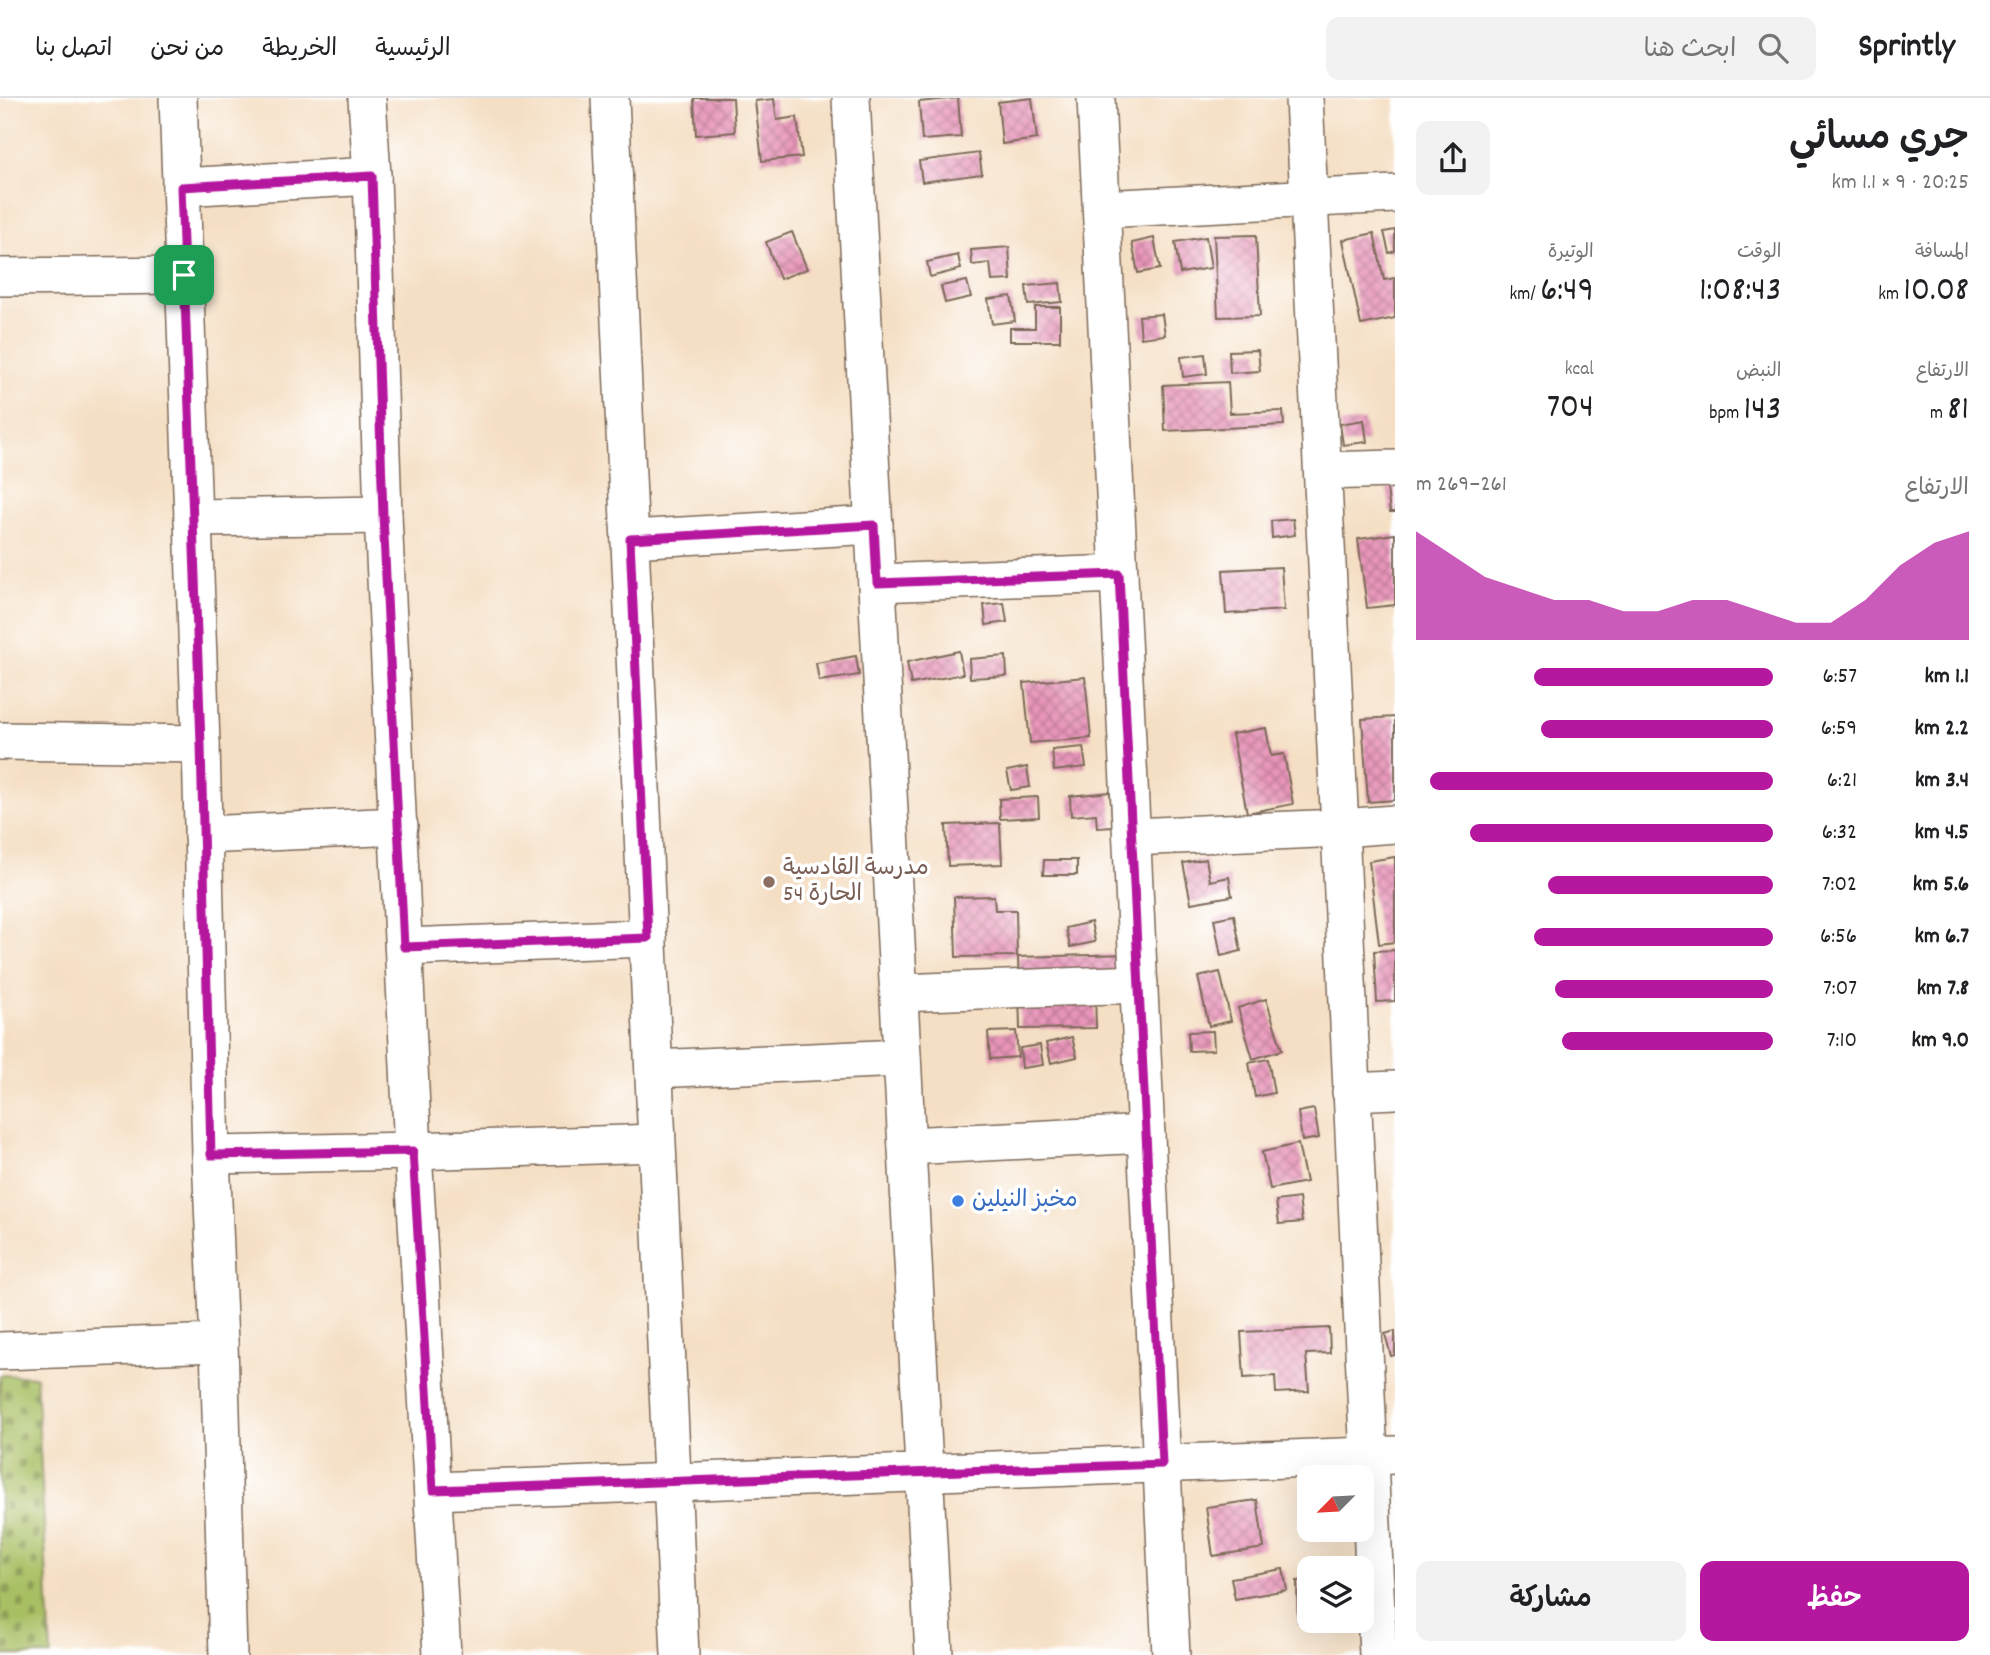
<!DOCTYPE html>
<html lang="ar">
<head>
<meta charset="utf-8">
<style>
  :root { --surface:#fff; --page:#f2f2f2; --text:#202124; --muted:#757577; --line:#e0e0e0; --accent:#b5179e }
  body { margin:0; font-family:Dekko,"Playpen Sans Arabic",sans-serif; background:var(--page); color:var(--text); direction:rtl; height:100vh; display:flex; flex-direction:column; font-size:26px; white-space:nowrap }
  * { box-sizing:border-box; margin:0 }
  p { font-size:23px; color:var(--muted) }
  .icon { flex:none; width:38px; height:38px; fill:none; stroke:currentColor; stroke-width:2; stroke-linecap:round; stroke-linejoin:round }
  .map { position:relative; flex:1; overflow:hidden; direction:ltr }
  .panel { display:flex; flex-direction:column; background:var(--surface); width:595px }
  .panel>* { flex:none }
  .needle { width:46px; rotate:246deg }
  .buttons { position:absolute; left:1297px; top:1367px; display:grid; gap:14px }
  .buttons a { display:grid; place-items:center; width:77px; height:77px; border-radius:14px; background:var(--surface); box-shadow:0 7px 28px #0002; font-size:35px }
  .pin { position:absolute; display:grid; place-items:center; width:60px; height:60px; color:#fff; margin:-30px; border-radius:14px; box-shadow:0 4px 10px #0006 }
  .round { display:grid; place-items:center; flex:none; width:74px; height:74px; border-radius:14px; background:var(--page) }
  .overview { display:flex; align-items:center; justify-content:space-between; height:119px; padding:0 21px }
  h1 { font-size:38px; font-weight:600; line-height:52px }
  .stats { display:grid; grid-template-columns:repeat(3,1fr); gap:10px; height:119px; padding:7px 21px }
  .stats div { display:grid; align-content:center }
  .stats b { font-size:35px; font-weight:600 }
  .stats small { font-size:19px; font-weight:400 }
  .stats p { font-size:19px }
  .chart { height:196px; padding:14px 21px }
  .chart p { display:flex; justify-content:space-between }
  .chart svg { width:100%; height:126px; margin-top:7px; fill:var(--accent); opacity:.7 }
  .cta { display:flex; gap:14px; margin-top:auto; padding:14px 21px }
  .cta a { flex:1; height:80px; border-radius:14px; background:var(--accent); color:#fff; font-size:28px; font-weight:600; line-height:80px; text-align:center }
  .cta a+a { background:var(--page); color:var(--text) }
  ul { padding:0 21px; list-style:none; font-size:23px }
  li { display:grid; grid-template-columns:112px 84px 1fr; align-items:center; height:52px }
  li i { height:18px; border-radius:9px; background:var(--accent) }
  header { display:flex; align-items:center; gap:42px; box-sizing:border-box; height:98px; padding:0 35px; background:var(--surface); border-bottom:2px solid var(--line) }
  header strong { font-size:33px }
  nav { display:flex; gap:38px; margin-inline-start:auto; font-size:24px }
  .search { width:490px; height:63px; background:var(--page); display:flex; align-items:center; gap:18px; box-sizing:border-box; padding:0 24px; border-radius:14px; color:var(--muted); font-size:26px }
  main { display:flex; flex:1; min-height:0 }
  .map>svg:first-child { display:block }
  .cemetery { fill:url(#cemetery-stones); stroke:#727441; stroke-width:2 }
  .building { fill:url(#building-cross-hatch) }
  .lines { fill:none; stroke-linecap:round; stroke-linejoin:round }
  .minor-casing { stroke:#7c6958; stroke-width:40 }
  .minor { stroke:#fff; stroke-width:37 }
  .route-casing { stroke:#fff; stroke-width:14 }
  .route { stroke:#b5179e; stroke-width:9 }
  .education-dot { fill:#8d6e63; stroke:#fff; stroke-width:2.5 }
  .shop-dot { fill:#3f7fe0; stroke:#fff; stroke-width:2.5 }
  .labels { text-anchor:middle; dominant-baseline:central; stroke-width:7; stroke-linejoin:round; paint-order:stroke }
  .education-label { font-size:23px; fill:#785e54; stroke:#fff; text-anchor:start }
  .shop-label { font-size:23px; fill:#366cbe; stroke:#fff; text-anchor:start }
</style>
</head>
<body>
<header>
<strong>Sprintly</strong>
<div class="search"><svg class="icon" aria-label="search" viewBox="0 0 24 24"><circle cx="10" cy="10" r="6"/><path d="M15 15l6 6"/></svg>ابحث هنا</div>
<nav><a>الرئيسية</a><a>الخريطة</a><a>من نحن</a><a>اتصل بنا</a></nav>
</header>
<main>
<section class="panel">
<div class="overview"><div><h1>جري مسائي</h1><p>20:25 · 9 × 1.1 km</p></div><a class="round"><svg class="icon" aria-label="share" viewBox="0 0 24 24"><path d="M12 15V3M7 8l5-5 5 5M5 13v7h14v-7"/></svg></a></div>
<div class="stats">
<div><p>المسافة</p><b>10.08<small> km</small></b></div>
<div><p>الوقت</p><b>1:08:43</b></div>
<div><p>الوتيرة</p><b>6:49<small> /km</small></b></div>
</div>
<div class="stats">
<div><p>الارتفاع</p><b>81<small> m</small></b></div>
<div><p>النبض</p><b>143<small> bpm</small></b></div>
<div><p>kcal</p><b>704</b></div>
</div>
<div class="chart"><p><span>الارتفاع</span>261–269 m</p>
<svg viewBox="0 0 160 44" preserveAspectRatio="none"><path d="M0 44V6L10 14L20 22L30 26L40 30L50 30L60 34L70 34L80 30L90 30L100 34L110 38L120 38L130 30L140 18L150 10L160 6V44z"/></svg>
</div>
<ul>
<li><b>1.1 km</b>6:57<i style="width:67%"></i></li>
<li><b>2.2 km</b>6:59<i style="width:65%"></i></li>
<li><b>3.4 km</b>6:21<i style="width:96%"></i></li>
<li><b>4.5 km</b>6:32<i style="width:85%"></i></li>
<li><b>5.6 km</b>7:02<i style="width:63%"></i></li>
<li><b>6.7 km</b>6:56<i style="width:67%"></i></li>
<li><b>7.8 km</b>7:07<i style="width:61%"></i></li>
<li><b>9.0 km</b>7:10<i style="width:59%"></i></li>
</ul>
<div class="cta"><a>حفظ</a><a>مشاركة</a></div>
</section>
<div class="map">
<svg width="1395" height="1557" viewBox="0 0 1395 1557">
  <defs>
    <pattern id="cemetery-stones" width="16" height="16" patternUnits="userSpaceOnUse" patternTransform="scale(1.75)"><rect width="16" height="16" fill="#a9bf64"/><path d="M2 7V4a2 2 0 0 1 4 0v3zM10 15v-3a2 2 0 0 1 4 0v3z" fill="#8b9b52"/></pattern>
    <pattern id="building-cross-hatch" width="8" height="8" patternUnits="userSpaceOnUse" patternTransform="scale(1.75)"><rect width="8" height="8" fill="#e895b9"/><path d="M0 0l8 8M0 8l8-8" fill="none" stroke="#bd7a96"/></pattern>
  </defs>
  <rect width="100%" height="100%" fill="#fff"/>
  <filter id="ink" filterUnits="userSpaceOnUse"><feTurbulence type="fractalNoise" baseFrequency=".0143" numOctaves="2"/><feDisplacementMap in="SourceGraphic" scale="14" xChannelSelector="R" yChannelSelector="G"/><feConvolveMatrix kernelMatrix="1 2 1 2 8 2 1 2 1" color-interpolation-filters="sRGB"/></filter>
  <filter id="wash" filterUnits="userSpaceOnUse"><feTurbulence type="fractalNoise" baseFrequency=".00686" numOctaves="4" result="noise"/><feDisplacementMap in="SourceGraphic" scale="28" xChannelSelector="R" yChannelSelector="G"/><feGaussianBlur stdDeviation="1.57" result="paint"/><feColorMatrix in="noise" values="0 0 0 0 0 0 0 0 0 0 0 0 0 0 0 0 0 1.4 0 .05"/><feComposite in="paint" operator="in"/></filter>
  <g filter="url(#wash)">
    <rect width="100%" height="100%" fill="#f5dfc4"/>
    <path class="cemetery" d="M0,1277L36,1279L51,1557H0Z"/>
    <g id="blocks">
      <g class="building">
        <path d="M694,0H733L735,34L696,37Z"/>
        <path d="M958,0L961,39L922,42L919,4Z"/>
        <path d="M1032,0L1037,41L1002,46L998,4Z"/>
        <path d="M774,1L777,22L797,19L802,59L762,63L755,3Z"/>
        <path d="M979,55L982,76L922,84L919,63Z"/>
        <path d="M1395,132V153L1389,155L1384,134Z"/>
        <path d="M792,134L807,171L780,181L766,144Z"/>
        <path d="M1374,135L1384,182L1395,180V220L1361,227L1343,142Z"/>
        <path d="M1256,137L1260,218L1218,219L1214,138Z"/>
        <path d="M1206,139L1211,170L1180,175L1175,144Z"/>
        <path d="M1154,140L1160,171L1138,175L1132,145Z"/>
        <path d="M1009,149L1011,182L992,183L990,165L972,167L971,152Z"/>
        <path d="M958,157L961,171L930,179L927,164Z"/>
        <path d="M967,183L971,199L945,205L941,188Z"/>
        <path d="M1060,185L1062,204L1028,207L1026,188Z"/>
        <path d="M1011,198L1015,223L992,226L988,201Z"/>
        <path d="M1035,209H1060V243H1010V230H1035Z"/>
        <path d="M1162,216L1165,237L1141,240L1139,218Z"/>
        <path d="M1258,252L1260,273L1230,275L1229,253Z"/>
        <path d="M1205,256L1207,276L1183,279L1181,259Z"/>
        <path d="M1228,284L1230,315L1283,313L1284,327L1165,333L1163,287Z"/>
        <path d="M1364,322L1367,344L1343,347L1340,326Z"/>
        <path d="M1395,389V414H1390L1387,390Z"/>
        <path d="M1293,421L1295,437L1272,440L1271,423Z"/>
        <path d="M1395,436V507L1367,510L1358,441Z"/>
        <path d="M1281,469L1284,512L1226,516L1223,472Z"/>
        <path d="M1004,505L1007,524L986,527L984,507Z"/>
        <path d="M959,553L963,576L911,586L907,564Z"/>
        <path d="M856,558L859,577L819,583L816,565Z"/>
        <path d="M1006,558L1007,578L970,580L969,561Z"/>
        <path d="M1085,579L1091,640L1030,645L1024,585Z"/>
        <path d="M1395,619V702L1368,704L1362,621Z"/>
        <path d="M1266,630L1271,658L1284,656L1293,706L1247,715L1232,636Z"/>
        <path d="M1083,649L1086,669L1054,673L1052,652Z"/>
        <path d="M1027,669L1030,689L1011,692L1007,673Z"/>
        <path d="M1110,694L1113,729L1097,730L1096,716L1071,718L1070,698Z"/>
        <path d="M1038,699L1039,719L1000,721L999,701Z"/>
        <path d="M1000,725L1002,766L948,768L946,727Z"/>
        <path d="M1395,759V844L1379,846L1369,763Z"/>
        <path d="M1206,761L1210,783L1229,779L1232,798L1191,805L1183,765Z"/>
        <path d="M1044,762H1077V777H1043Z"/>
        <path d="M994,798L995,812H1016L1017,858L956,859L954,799Z"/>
        <path d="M1234,817L1241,853L1221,858L1214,821Z"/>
        <path d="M1091,824L1095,844L1070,849L1066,830Z"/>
        <path d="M1395,852V903L1377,904L1374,853Z"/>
        <path d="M1129,856L1130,893H1095L1096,930L1020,931L1018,859Z"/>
        <path d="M1220,874L1231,923L1209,928L1198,879Z"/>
        <path d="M1266,901L1282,952L1253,961L1238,910Z"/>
        <path d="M1016,933L1018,959L990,961L988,934Z"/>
        <path d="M1213,933L1214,952L1189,953L1188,934Z"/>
        <path d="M1072,939L1077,959L1051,965L1046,945Z"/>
        <path d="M1040,947L1043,967L1022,970L1020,950Z"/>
        <path d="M1268,961L1274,995L1255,999L1249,965Z"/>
        <path d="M1314,1011L1319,1040L1302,1043L1298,1014Z"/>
        <path d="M1298,1046L1306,1084L1270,1091L1262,1054Z"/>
        <path d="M1299,1100L1302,1124L1279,1126L1276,1103Z"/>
        <path d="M1329,1230L1330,1255L1306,1256L1309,1293L1276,1295L1275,1278L1244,1280L1241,1234Z"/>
        <path d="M1395,1233V1257L1391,1258L1385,1236Z"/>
        <path d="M1257,1402L1264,1450L1213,1458L1206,1409Z"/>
        <path d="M1283,1471L1287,1492L1235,1501L1231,1480Z"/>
        <path d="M1309,1482V1524H1298L1297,1483Z"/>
      </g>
    </g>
  </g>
  <g filter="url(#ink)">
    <use href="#blocks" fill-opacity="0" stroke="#7c6958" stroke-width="2"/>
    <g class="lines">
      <g class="minor-casing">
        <g id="minor">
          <path d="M178,0L201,646L211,1057L219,1245L228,1557"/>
          <path d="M367,0L372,78L383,417L413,1053L442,1557"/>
          <path d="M610,0L680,1557"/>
          <path d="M851,0L934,1557"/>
          <path d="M1096,0L1171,1557"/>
          <path d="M1304,0L1340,730L1378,1557"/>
          <path d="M181,89L372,78"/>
          <path d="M1102,111L1395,96"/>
          <path d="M0,179L184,177"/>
          <path d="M1323,373L1395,371"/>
          <path d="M193,420L383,417"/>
          <path d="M630,441L874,427"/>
          <path d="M877,485L1119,476"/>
          <path d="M0,643L201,646"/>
          <path d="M203,737L399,728"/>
          <path d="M1132,739L1340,730L1395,726"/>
          <path d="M404,849L648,840"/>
          <path d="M899,895L1139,886"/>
          <path d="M654,971L902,960"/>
          <path d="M1351,994L1395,992"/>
          <path d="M907,1048L1146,1036"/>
          <path d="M211,1057L413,1053L656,1045"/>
          <path d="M0,1253L219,1245"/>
          <path d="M433,1393L1395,1357"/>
        </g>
      </g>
      <use href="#minor" class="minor"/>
    </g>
  </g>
  <g class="lines" filter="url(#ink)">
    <g class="route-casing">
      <path id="route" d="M372,78L383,417L404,849L648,840L630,441L874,427L877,485L1119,476L1162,1366L433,1392L413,1053L211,1057L201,646L181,89Z"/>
    </g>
    <use href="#route" class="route"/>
  </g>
  <circle class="education-dot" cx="769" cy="784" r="7"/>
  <circle class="shop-dot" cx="958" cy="1103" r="7"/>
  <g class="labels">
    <g class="education-label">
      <text x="783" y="771">مدرسة القادسية<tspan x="783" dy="26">الحارة 54</tspan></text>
    </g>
    <g class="shop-label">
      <text x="972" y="1103">مخبز النيلين</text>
    </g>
  </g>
</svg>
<div class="buttons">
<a><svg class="needle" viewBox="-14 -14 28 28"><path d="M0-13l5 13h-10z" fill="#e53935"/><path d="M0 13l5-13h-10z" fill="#757577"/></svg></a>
<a><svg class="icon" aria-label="layers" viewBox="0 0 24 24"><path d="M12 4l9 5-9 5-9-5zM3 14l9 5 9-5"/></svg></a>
</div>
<div class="pin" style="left:184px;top:177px;background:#1e9e55"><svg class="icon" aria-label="arrive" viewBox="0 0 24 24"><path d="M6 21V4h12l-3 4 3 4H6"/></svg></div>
</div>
</main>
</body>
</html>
